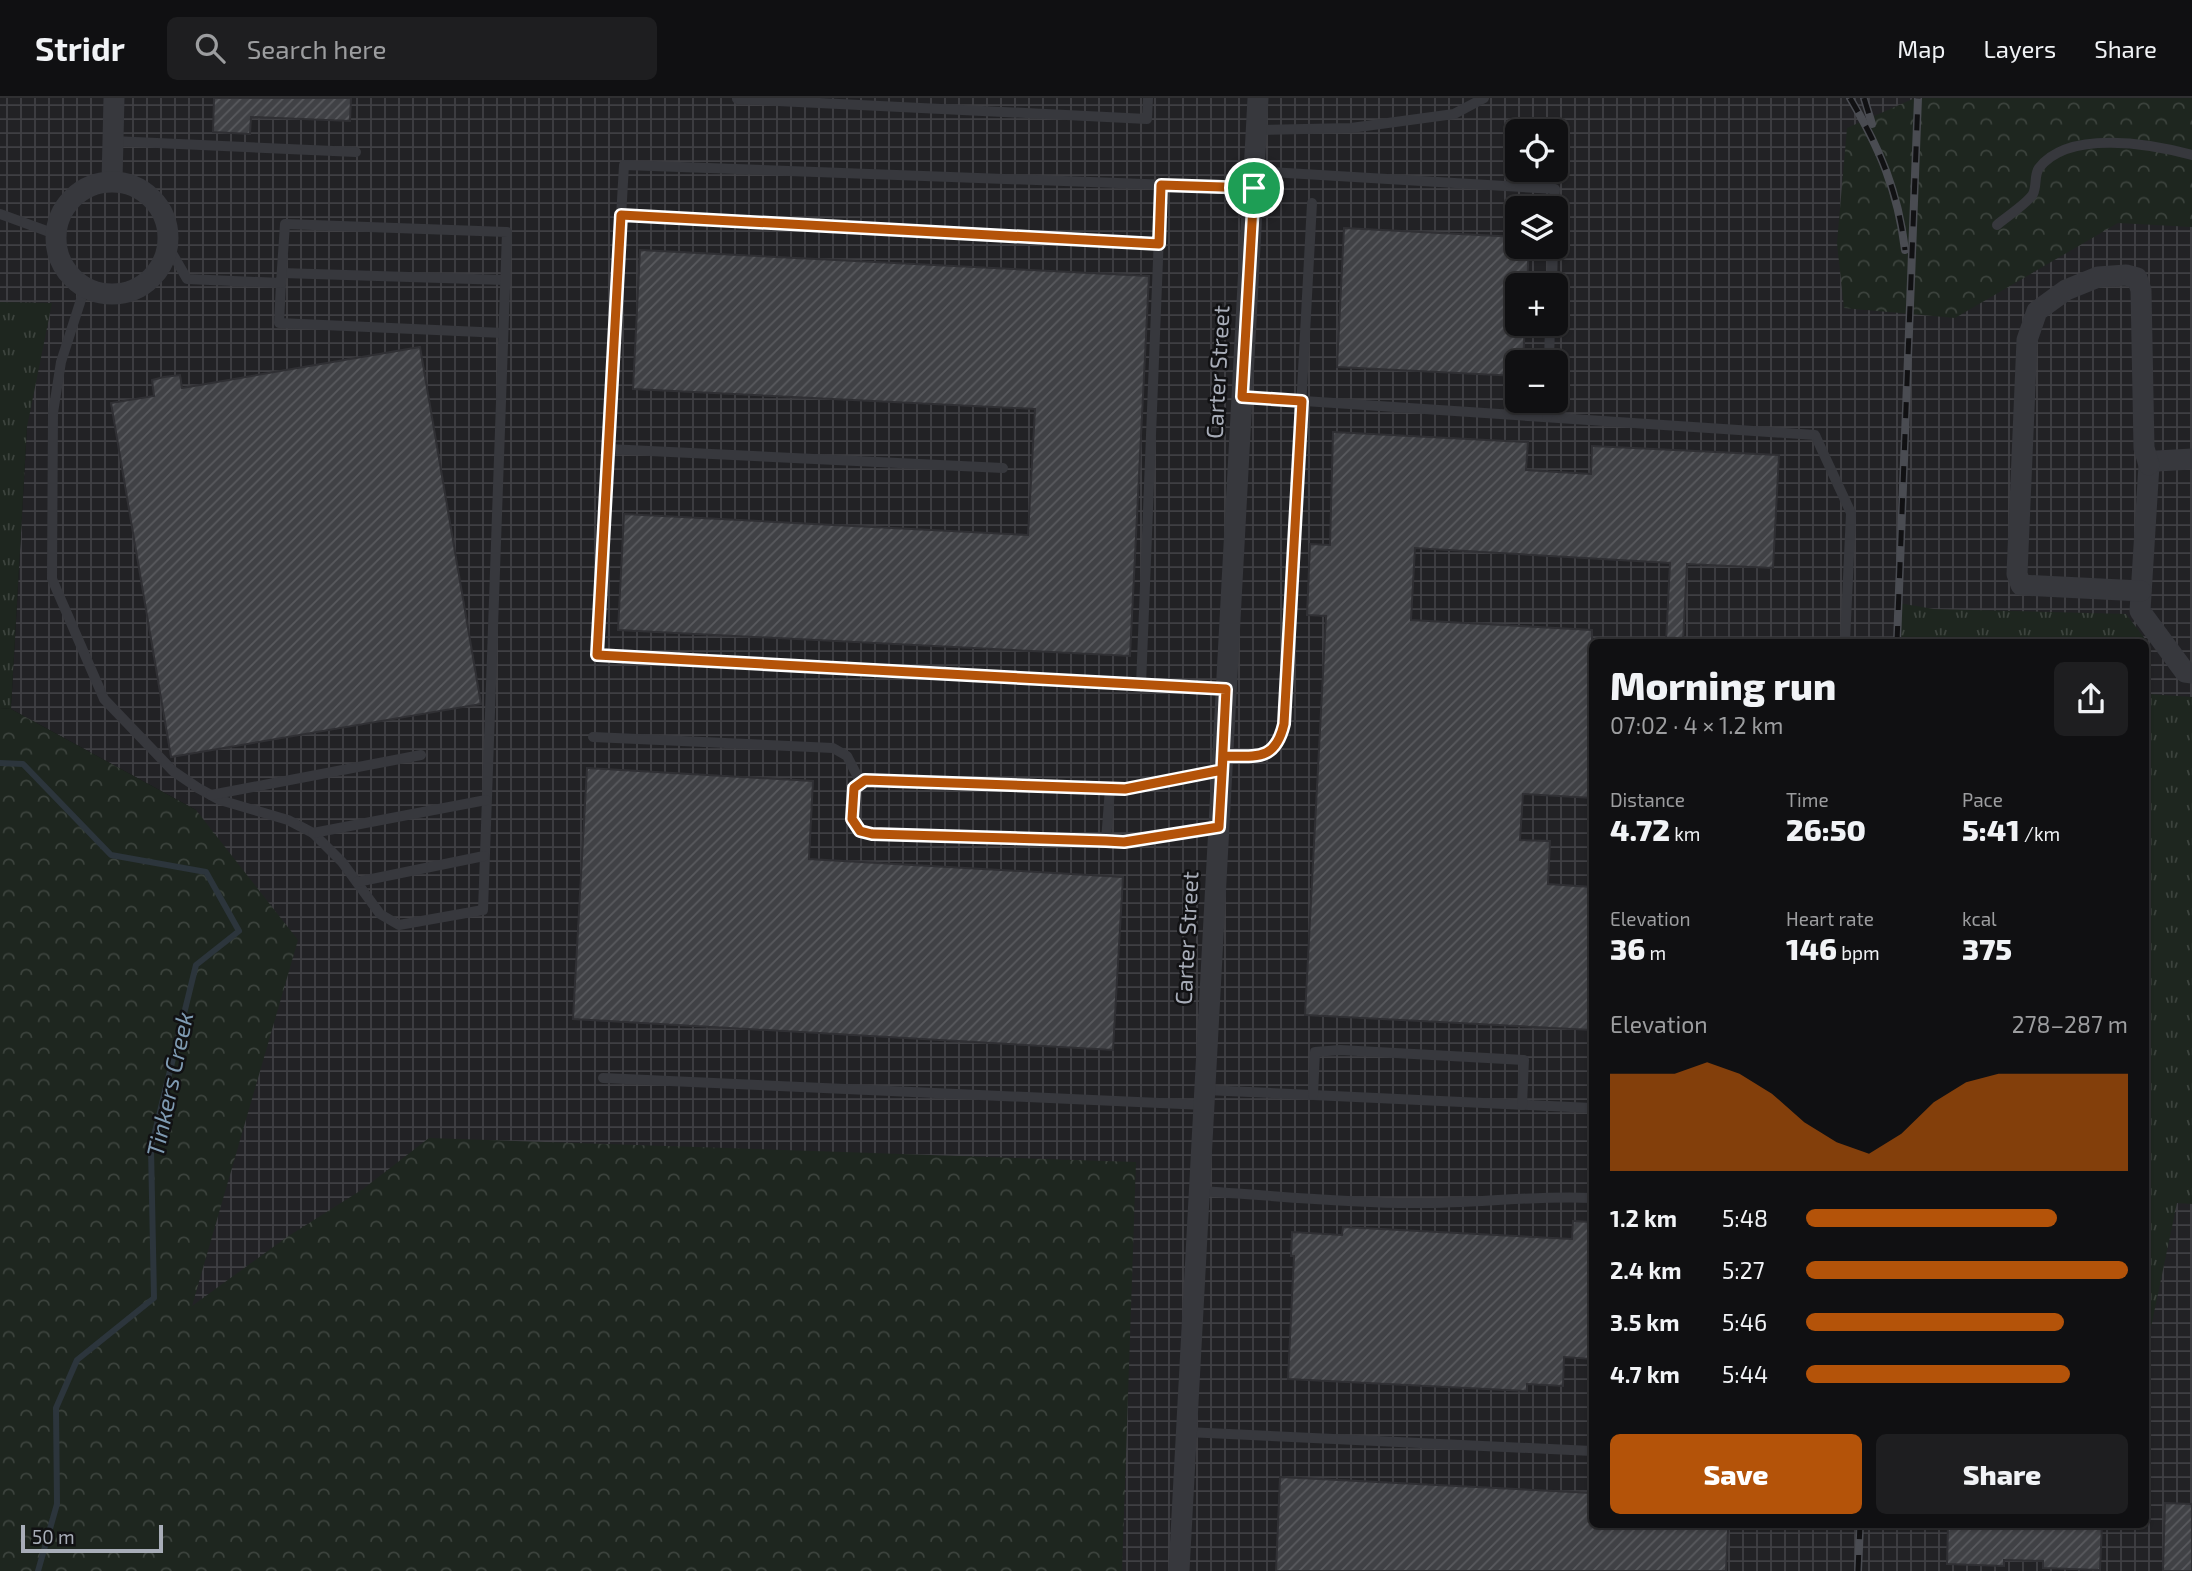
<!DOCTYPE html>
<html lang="en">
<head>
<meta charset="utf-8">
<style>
  :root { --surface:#101012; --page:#1e1e20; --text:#f1f3f6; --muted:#9c9d9f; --line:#303032; --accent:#b45309 }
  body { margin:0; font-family:"Exo 2",sans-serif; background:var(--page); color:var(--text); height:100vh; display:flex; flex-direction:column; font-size:26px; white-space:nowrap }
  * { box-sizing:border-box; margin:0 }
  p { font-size:23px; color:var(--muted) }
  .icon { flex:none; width:38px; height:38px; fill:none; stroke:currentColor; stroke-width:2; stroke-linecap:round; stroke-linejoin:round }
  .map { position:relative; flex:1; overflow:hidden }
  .drawer { position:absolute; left:1589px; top:541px; width:560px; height:889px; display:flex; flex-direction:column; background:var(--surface); border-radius:10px; box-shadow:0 2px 5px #0004,0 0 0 2px var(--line) }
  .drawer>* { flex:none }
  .buttons { position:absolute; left:1505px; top:21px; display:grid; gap:14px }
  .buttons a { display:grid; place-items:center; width:63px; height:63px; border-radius:10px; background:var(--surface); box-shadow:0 2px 5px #0004,0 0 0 2px var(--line); font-size:35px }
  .scale { position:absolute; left:21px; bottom:18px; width:142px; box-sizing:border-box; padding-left:7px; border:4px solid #a8adb8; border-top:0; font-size:19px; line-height:24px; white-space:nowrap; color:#a8adb8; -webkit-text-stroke:5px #111113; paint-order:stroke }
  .pin { position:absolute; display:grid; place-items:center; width:60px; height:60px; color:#fff; margin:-30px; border:4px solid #fff; border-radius:50%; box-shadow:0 2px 7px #0007 }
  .round { display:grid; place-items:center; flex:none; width:74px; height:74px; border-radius:10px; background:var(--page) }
  .summary { display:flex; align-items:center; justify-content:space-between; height:119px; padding:0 21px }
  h1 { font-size:38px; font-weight:800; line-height:52px }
  .figures { display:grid; grid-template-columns:repeat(3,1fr); gap:10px; height:119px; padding:7px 21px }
  .figures div { display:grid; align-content:center }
  .figures b { font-size:30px; font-weight:800 }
  .figures small { font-size:19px; font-weight:400 }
  .figures p { font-size:19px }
  .chart { height:196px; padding:14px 21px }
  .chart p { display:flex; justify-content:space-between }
  .chart svg { width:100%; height:126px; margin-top:7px; fill:var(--accent); opacity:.7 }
  .cta { display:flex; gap:14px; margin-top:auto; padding:14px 21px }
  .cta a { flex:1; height:80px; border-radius:10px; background:var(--accent); color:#fff; font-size:28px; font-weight:800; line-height:80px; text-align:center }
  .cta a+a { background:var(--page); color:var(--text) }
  ul { padding:0 21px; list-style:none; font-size:23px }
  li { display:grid; grid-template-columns:112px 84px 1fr; align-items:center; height:52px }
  li i { height:18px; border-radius:9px; background:var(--accent) }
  header { display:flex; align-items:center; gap:42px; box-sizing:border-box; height:98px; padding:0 35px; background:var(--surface); border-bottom:2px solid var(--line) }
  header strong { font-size:33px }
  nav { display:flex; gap:38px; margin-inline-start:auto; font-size:24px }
  .search { width:490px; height:63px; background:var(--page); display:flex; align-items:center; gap:18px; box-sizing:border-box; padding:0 24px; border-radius:10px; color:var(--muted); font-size:26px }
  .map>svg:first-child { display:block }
  .industrial { fill:url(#industrial-grid); fill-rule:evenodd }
  .grass { fill:url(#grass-tufts) }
  .forest { fill:url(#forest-crowns) }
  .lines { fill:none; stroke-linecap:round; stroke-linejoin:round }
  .stream { stroke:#2c353c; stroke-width:6 }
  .building { fill:url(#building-hatch); stroke:#303034; stroke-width:2 }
  .lane { stroke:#37383d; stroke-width:10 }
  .street { stroke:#37383d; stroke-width:21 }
  .rail-casing { stroke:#4a4c52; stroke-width:8 }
  .rail { stroke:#111113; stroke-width:5; stroke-dasharray:16; stroke-linecap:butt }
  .route-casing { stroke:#fff; stroke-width:14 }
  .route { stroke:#b45309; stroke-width:9 }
  .labels { text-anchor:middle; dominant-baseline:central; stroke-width:5; stroke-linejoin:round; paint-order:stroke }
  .street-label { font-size:23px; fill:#a8adb8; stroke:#111113 }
  .water-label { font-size:24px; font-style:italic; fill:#7f9bb3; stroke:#111113 }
</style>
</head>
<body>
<header>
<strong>Stridr</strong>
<div class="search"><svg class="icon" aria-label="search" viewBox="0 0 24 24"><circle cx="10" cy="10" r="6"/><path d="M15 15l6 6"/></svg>Search here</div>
<nav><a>Map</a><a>Layers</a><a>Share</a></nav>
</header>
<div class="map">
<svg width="2192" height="1473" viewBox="0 0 2192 1473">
  <defs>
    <pattern id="industrial-grid" width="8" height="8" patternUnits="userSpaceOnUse" patternTransform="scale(1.75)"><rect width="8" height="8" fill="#222225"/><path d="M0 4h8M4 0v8" fill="none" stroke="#3f3f43"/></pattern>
    <pattern id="grass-tufts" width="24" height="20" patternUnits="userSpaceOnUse" patternTransform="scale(1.75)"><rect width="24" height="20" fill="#1e261f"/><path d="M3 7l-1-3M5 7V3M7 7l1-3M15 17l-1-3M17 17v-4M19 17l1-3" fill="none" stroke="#3c433d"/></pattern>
    <pattern id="forest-crowns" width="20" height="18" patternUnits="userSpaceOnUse" patternTransform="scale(1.75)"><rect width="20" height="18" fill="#1e261f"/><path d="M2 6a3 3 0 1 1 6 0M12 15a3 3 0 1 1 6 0" fill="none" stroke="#3c433d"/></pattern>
    <pattern id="building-hatch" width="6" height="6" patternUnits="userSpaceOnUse" patternTransform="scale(1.75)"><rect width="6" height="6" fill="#404145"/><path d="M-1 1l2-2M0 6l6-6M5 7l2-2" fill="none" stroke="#595a5e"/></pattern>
  </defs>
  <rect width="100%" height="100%" fill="#161618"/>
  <path class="industrial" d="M0,0H2192V1473H108L196,712L11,611L27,329L0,327ZM1517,33H1556V72H1517ZM1517,110H1556V149H1517ZM1517,187H1556V226H1517ZM1517,264H1556V303H1517ZM1592,544H2146V1426H1592Z"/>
  <g class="grass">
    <path d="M0,204L52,205L27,329L11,611L0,610Z"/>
    <path d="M1898,505L1934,511L2126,516L2149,546L2148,596L2192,599V1106L2177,1105L2146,1253V544H1897Z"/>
  </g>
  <g class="forest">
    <path d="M1915,0H2192V129L2118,125L1955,220L1844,210L1837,145L1847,30Z"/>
    <path d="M0,610L11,611L196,712L298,842L192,1208L287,1139L363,1091L429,1040L1136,1064L1122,1473H0Z"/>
  </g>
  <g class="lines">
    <path class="stream" d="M0,665L23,666L111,757L206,774L239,833L196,867L151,1050L154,1200L77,1262L56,1310L57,1406L38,1473"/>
  </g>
  <g class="building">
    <path d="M214,0H351L350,23L251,19L250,36L213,34Z"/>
    <path d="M1344,130L1517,139V149H1529L1527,187H1517V226H1525L1523,264H1517V278L1337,269Z"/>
    <path d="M640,152L1149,178L1130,558L618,532L624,416L1028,437L1035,311L633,291Z"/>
    <path d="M420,249L481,606L171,659L111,305L154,298L152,282L164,279L180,277L182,290Z"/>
    <path d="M1333,334L1528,344L1526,372L1591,376L1592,348L1779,357L1773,470L1687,466L1683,544H1666L1670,465L1415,450L1411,522L1592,532V700L1523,696L1520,742L1550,743L1548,786L1592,789V932L1305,917L1326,518L1307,517L1310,446L1330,447Z"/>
    <path d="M587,670L813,683L809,761L1123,779L1113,952L573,921Z"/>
    <path d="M1573,1123L1592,1124V1261L1564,1259L1563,1288L1527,1286V1293L1288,1281L1294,1158H1291L1292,1134L1342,1137L1343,1129L1572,1141Z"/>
    <path d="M1280,1379L1592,1395V1426H1724L1728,1432L1726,1473H1276Z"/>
    <path d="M2165,1405L2192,1406V1473H2163Z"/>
    <path d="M1948,1426H2102L2100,1472L2043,1470V1463L2004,1462V1468L1947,1466Z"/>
  </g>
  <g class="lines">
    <g class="lane">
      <path d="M737,1L1147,21L1148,0"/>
      <path d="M1256,32L1351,30L1454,16L1484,0"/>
      <path d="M113,43L356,54"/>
      <path d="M1254,73L1555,91L1554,110"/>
      <path d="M0,116L55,136"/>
      <path d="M621,117L1159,146"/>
      <path d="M1997,127C2005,120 2028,105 2033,96C2037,88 2034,77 2039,70C2069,31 2151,46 2192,57"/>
      <path d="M282,175L505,182"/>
      <path d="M281,185L279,225L503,235"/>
      <path d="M1552,187L1553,149"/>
      <path d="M85,189L61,264L53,315L52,481L104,601L173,673L198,690L220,702L288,722L313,735L342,764L380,816L399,827L483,812L507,134L285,126L281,185L187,181L168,148"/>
      <path d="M1549,264L1550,226"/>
      <path d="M1242,299L1815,337L1851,415L1845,544"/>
      <path d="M1547,319L1548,303"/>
      <path d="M608,351L1003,370"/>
      <path d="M1141,587L1161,87"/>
      <path d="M1226,591L596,557L624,67L1253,90"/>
      <path d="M593,639L833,650L847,658L861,685"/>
      <path d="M1223,658C1256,658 1274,664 1284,627L1312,105"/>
      <path d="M211,697L421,657"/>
      <path d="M1219,729L1124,744L1106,743L872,736L860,733L852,721L854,690L865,682L1125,691L1222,672"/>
      <path d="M313,735L486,702"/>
      <path d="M1106,743L1110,690"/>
      <path d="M357,784L484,758"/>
      <path d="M603,980L1204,1007"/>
      <path d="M1205,992L1592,1010"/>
      <path d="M1313,997L1315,954L1340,952L1524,962L1522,1007"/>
      <path d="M1199,1093C1270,1097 1341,1105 1412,1105C1472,1106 1532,1097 1592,1100"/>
      <path d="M1186,1334L1592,1353"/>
    </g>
    <g class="street">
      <path d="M112,83L114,0"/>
      <circle cx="112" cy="140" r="56"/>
      <path d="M2192,361L2157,363L2149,367L2140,513L2185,574L2192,575"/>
      <path d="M2141,493L2021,487L2017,476L2027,242L2037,213L2066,192L2098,179L2126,177L2137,180L2141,192L2144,350L2149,367"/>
      <path d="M1179,1473L1258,0"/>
    </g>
    <g class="rail-casing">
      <g id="rail">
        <path d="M1850,0C1880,51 1898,93 1905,152"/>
        <path d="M1864,0L1872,26"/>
        <path d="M1897,544L1918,0"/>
        <path d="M1858,1473L1860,1426"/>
      </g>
    </g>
    <use href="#rail" class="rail"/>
  </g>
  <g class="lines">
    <g class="route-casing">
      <path id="route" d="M1254,90L1161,87L1159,146L621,117L597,557L1226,591L1222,672L1125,691L865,682L854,690L852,721L860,733L872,736L1106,743L1124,744L1219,729L1223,658C1256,658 1275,664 1284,626L1302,303L1242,299L1254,90"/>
    </g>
    <use href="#route" class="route"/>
  </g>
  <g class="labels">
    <g class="street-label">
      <text transform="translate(1217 274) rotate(-87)">Carter Street</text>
      <text transform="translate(1186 840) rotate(-87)">Carter Street</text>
    </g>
    <g class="water-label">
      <text transform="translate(169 986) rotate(-78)">Tinkers Creek</text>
    </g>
  </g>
</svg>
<div class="buttons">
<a><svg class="icon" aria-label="locate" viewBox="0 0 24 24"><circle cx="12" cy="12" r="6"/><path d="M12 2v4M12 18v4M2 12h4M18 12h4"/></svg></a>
<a><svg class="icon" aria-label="layers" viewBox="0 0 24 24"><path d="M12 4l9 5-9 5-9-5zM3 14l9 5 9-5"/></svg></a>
<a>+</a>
<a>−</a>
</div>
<div class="scale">50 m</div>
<div class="pin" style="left:1254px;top:90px;background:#1e9e55"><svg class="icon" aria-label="arrive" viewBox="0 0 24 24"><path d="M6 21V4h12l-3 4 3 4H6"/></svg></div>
<section class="drawer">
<div class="summary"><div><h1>Morning run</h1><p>07:02 · 4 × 1.2 km</p></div><a class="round"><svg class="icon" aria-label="share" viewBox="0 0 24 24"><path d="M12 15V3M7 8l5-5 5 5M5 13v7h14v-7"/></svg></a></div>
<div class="figures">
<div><p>Distance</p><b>4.72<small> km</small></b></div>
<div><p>Time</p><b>26:50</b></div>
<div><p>Pace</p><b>5:41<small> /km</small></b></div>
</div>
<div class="figures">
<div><p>Elevation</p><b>36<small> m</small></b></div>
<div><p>Heart rate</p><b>146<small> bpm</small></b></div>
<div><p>kcal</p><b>375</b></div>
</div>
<div class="chart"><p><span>Elevation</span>278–287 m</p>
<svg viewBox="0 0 160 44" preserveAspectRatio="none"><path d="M0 44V10L10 10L20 10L30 6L40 10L50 17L60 27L70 34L80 38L90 31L100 20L110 13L120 10L130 10L140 10L150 10L160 10V44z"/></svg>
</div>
<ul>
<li><b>1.2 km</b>5:48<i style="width:78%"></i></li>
<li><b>2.4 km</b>5:27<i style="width:100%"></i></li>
<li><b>3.5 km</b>5:46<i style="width:80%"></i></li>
<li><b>4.7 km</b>5:44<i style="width:82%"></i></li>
</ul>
<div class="cta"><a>Save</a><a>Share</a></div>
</section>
</div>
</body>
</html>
